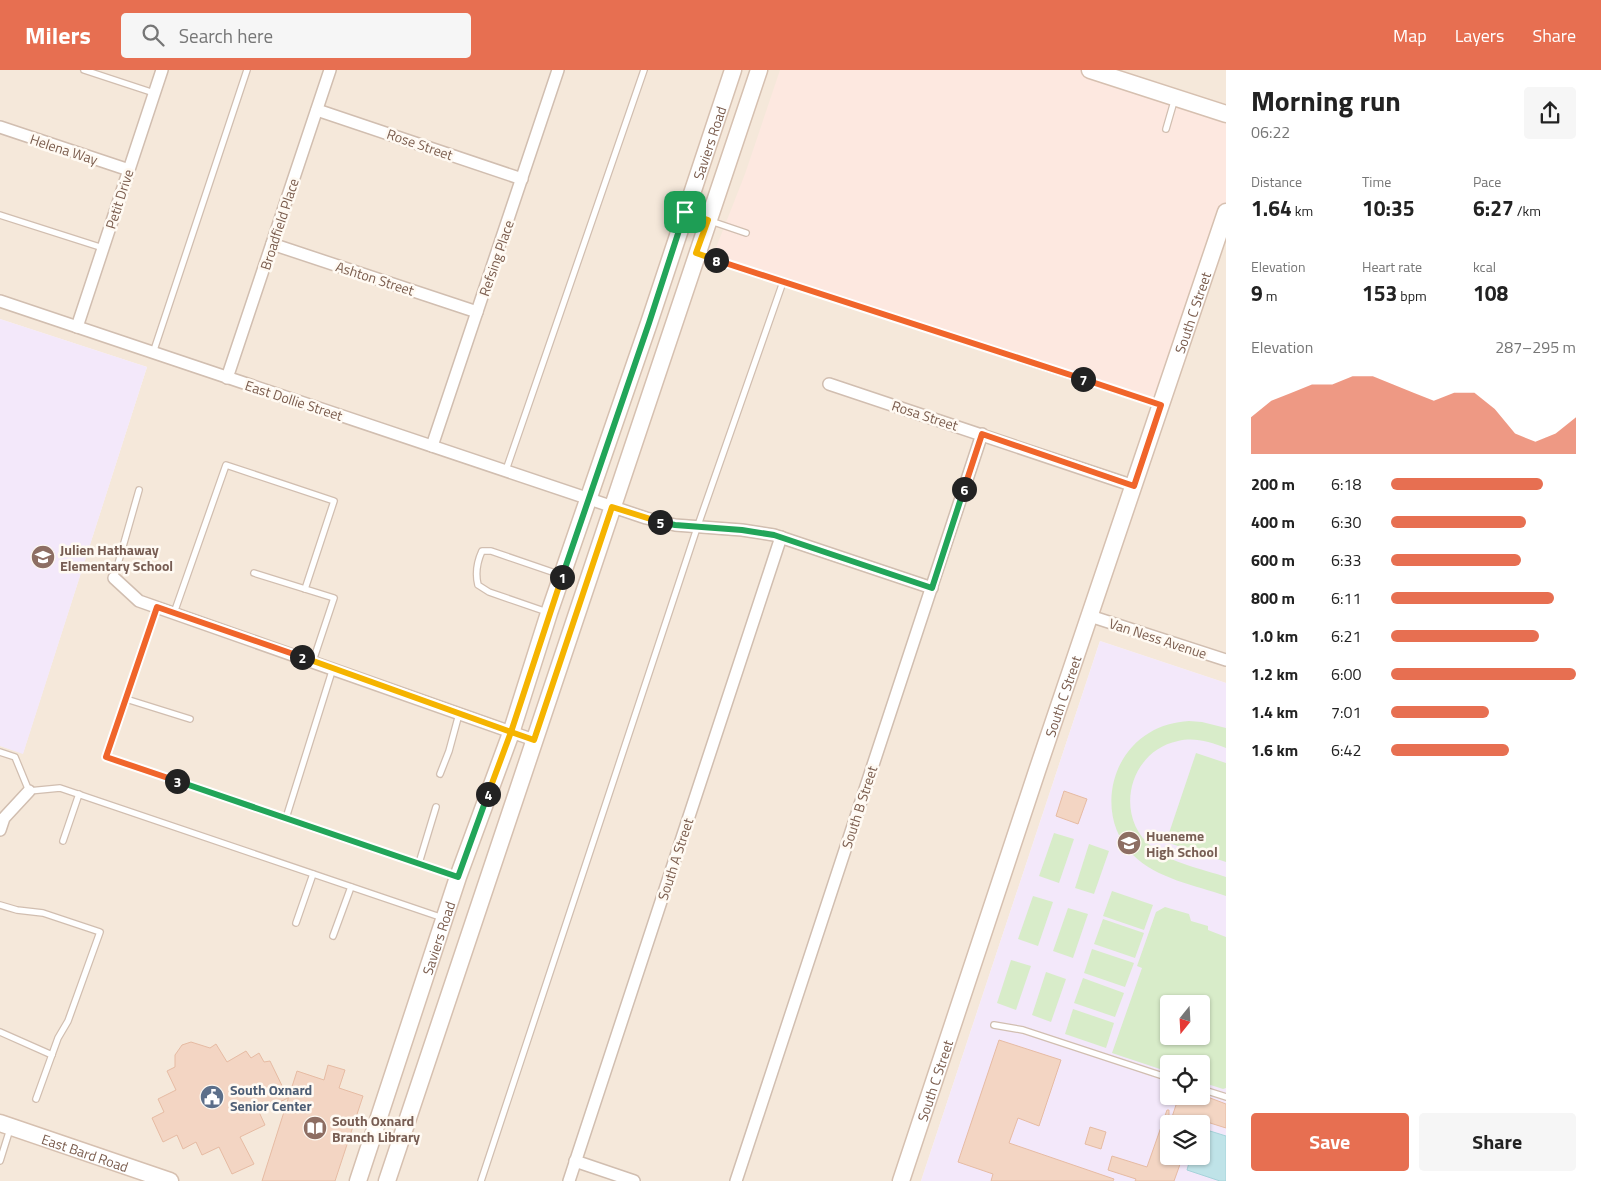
<!DOCTYPE html>
<html lang="en">
<head>
<meta charset="utf-8">
<style>
  :root { --surface:#fff; --page:#f6f6f6; --text:#222; --muted:#767676; --accent:#e76f51 }
  body { margin:0; font-family:"Titillium Web",sans-serif; background:var(--page); color:var(--text); height:100vh; display:flex; flex-direction:column; font-size:19px; white-space:nowrap }
  * { box-sizing:border-box; margin:0 }
  p { font-size:16px; color:var(--muted) }
  .icon { flex:none; width:28px; height:28px; fill:none; stroke:currentColor; stroke-width:2; stroke-linecap:round; stroke-linejoin:round }
  .map { position:relative; flex:1; overflow:hidden }
  .side { display:flex; flex-direction:column; background:var(--surface); width:375px }
  .side>* { flex:none }
  .needle { width:32px; rotate:198deg }
  .buttons { position:absolute; left:1160px; top:925px; display:grid; gap:10px }
  .buttons a { display:grid; place-items:center; width:50px; height:50px; border-radius:5px; background:var(--surface); box-shadow:0 1px 4px #0004; font-size:25px }
  .pin { position:absolute; display:grid; place-items:center; width:42px; height:42px; color:#fff; margin:-21px; border-radius:10px; box-shadow:0 2px 8px #0006 }
  .km { position:absolute; width:25px; height:25px; margin:-12px; border-radius:50%; background:#222; color:#fff; font-size:14px; line-height:25px; text-align:center }
  .round { display:grid; place-items:center; flex:none; width:52px; height:52px; border-radius:5px; background:var(--page) }
  .headline { display:flex; align-items:center; justify-content:space-between; height:85px; padding:0 25px }
  h1 { font-size:28px; font-weight:700; line-height:38px }
  .metrics { display:grid; grid-template-columns:repeat(3,1fr); gap:8px; height:85px; padding:5px 25px }
  .metrics div { display:grid; align-content:center }
  .metrics b { font-size:21px; font-weight:700 }
  .metrics small { font-size:14px; font-weight:400 }
  .metrics p { font-size:14px }
  .chart { height:140px; padding:10px 25px }
  .chart p { display:flex; justify-content:space-between }
  .chart svg { width:100%; height:90px; margin-top:5px; fill:var(--accent); opacity:.7 }
  .cta { display:flex; gap:10px; margin-top:auto; padding:10px 25px }
  .cta a { flex:1; height:58px; border-radius:5px; background:var(--accent); color:#fff; font-size:20px; font-weight:700; line-height:58px; text-align:center }
  .cta a+a { background:var(--page); color:var(--text) }
  ul { padding:0 25px; list-style:none; font-size:16px }
  li { display:grid; grid-template-columns:80px 60px 1fr; align-items:center; height:38px }
  li i { height:12px; border-radius:6px; background:var(--accent) }
  header { display:flex; align-items:center; gap:30px; box-sizing:border-box; height:70px; padding:0 25px; background:var(--accent); color:#fff }
  header strong { font-size:24px }
  nav { display:flex; gap:28px; margin-inline-start:auto; font-size:18px }
  .search { width:350px; height:45px; background:var(--page); display:flex; align-items:center; gap:12px; box-sizing:border-box; padding:0 18px; border-radius:5px; color:var(--muted); font-size:19px }
  main { display:flex; flex:1; min-height:0 }
  .map>svg:first-child { display:block }
  .residential { fill:#f5e8da }
  .commercial { fill:#fde8e0 }
  .education { fill:#f3e8fa; fill-rule:evenodd }
  .green { fill:#d8ecc9; fill-rule:evenodd }
  .water { fill:#bfe3e8; stroke:#a5d3da }
  .building { fill:#f3d5c3; stroke:#e6bba3 }
  .lines { fill:none; stroke-linecap:round; stroke-linejoin:round }
  .lane-casing { stroke:#d1beb0; stroke-width:8 }
  .street-casing { stroke:#d1beb0; stroke-width:14 }
  .secondary-casing { stroke:#d6c0b0; stroke-width:19 }
  .lane { stroke:#fff; stroke-width:5.5 }
  .street { stroke:#fff; stroke-width:11 }
  .secondary { stroke:#fff; stroke-width:16 }
  .split-1-casing { stroke:#fff; stroke-width:10 }
  .split-2-casing { stroke:#fff; stroke-width:10 }
  .split-3-casing { stroke:#fff; stroke-width:10 }
  .split-4-casing { stroke:#fff; stroke-width:10 }
  .split-5-casing { stroke:#fff; stroke-width:10 }
  .split-6-casing { stroke:#fff; stroke-width:10 }
  .split-7-casing { stroke:#fff; stroke-width:10 }
  .split-8-casing { stroke:#fff; stroke-width:10 }
  .split-9-casing { stroke:#fff; stroke-width:10 }
  .split-1 { stroke:#22a559; stroke-width:6 }
  .split-2 { stroke:#f5b400; stroke-width:6 }
  .split-3 { stroke:#f0652b; stroke-width:6 }
  .split-4 { stroke:#22a559; stroke-width:6 }
  .split-5 { stroke:#f5b400; stroke-width:6 }
  .split-6 { stroke:#22a559; stroke-width:6 }
  .split-7 { stroke:#f0652b; stroke-width:6 }
  .split-8 { stroke:#f0652b; stroke-width:6 }
  .split-9 { stroke:#f5b400; stroke-width:6 }
  .labels { text-anchor:middle; dominant-baseline:central; stroke-width:5; stroke-linejoin:round; paint-order:stroke }
  .street-label { font-size:14px; fill:#7a5c4d; stroke:#fffaf3 }
  .education-label { font-size:14px; font-weight:bold; fill:#785e54; stroke:#fffaf3; text-anchor:start }
  .service-label { font-size:14px; font-weight:bold; fill:#4e5e75; stroke:#fffaf3; text-anchor:start }
</style>
</head>
<body>
<header>
<strong>Milers</strong>
<div class="search"><svg class="icon" aria-label="search" viewBox="0 0 24 24"><circle cx="10" cy="10" r="6"/><path d="M15 15l6 6"/></svg>Search here</div>
<nav><a>Map</a><a>Layers</a><a>Share</a></nav>
</header>
<main>
<div class="map">
<svg width="1226" height="1111" viewBox="0 0 1226 1111">
  <rect width="100%" height="100%" fill="#fdf6ec"/>
  <path class="residential" d="M0,0H1226V613L1100,571L921,1111H0V676L23,683L147,297L0,249Z"/>
  <path class="commercial" d="M780,0H1090L1226,44V142L1161,335L783,212L714,183L745,104Z"/>
  <g class="education">
    <path d="M0,249L147,297L23,684L0,676Z"/>
    <path d="M1100,571L1226,613V1111H921ZM1169,934H1201V966H1169ZM1169,994H1201V1026H1169ZM1169,1054H1201V1086H1169Z"/>
  </g>
  <g class="green">
    <path d="M1189,651L1202,652L1226,658V678C1210,672 1195,667 1178,671C1129,681 1113,746 1152,777C1170,793 1203,799 1226,807V826C1195,815 1157,809 1133,785C1098,750 1107,688 1149,663C1161,655 1175,652 1189,651Z"/>
    <path d="M1196,683L1226,693V792L1166,772Z"/>
    <path d="M1054,763L1074,769L1059,813L1039,806Z"/>
    <path d="M1089,774L1109,781L1094,824L1075,818Z"/>
    <path d="M1112,821L1153,835L1144,860L1103,846Z"/>
    <path d="M1033,826L1053,832L1038,876L1018,869Z"/>
    <path d="M1165,837L1189,844L1191,851L1208,856V860L1226,867V1018L1223,1019L1201,1012V994H1169V1002L1112,983L1142,898L1137,896L1156,842ZM1169,934H1201V966H1169Z"/>
    <path d="M1068,838L1088,844L1073,888L1053,881Z"/>
    <path d="M1103,849L1144,863L1135,888L1094,874Z"/>
    <path d="M1092,879L1134,893L1125,917L1084,903Z"/>
    <path d="M1011,890L1031,896L1016,940L997,933Z"/>
    <path d="M1046,902L1066,909L1051,952L1032,945Z"/>
    <path d="M1083,908L1124,923L1115,947L1074,933Z"/>
    <path d="M1073,939L1114,953L1106,978L1065,964Z"/>
  </g>
  <path class="water" d="M1210,1061L1226,1066V1111H1220L1187,1100L1190,1089L1200,1092Z"/>
  <g class="building">
    <path d="M1064,721L1087,729L1078,754L1056,746Z"/>
    <path d="M999,970L1061,990L1039,1056L1018,1048L1009,1073L1114,1109L1113,1111H991L993,1104L958,1092Z"/>
    <path d="M191,972L210,978L216,974L227,992L246,981L251,988L259,983L264,992L270,991L288,1028L259,1042L265,1055L240,1067L254,1094L232,1104L219,1077L202,1085L196,1072L183,1079L177,1065L163,1072L152,1048L164,1042L158,1029L176,1020L167,1001L175,997V985L182,975Z"/>
    <path d="M328,995L345,1000L339,1018L363,1026L335,1111H262L297,1001L324,1010Z"/>
    <path d="M1179,1026H1205L1226,1034V1058L1188,1046L1186,1052L1172,1047Z"/>
    <path d="M1167,1040H1169V1086H1183L1174,1111H1135L1136,1109L1108,1100L1112,1086L1147,1097Z"/>
    <path d="M1090,1057L1106,1062L1101,1079L1085,1074Z"/>
  </g>
  <g class="lines">
    <g class="lane-casing">
      <g id="lane">
        <path d="M84,0L154,23"/>
        <path d="M1166,59L1175,28"/>
        <path d="M687,143L746,163"/>
        <path d="M0,145L103,178"/>
        <path d="M698,184L1160,335"/>
        <path d="M153,283L247,0"/>
        <path d="M506,400L644,0"/>
        <path d="M254,503L334,528L313,591"/>
        <path d="M114,508L139,420"/>
        <path d="M157,537L106,687L456,806"/>
        <path d="M547,542L489,522L478,515C475,503 477,492 482,481H491L561,505"/>
        <path d="M174,543L226,395L334,431L305,519"/>
        <path d="M126,629L190,649"/>
        <path d="M0,682L15,687L29,721L60,718L443,848"/>
        <path d="M440,704L449,681L459,644"/>
        <path d="M286,748L333,598"/>
        <path d="M63,771L79,724"/>
        <path d="M419,793L436,737"/>
        <path d="M0,835L17,840L43,843L100,862L68,951L58,968L36,1029"/>
        <path d="M296,853L313,804"/>
        <path d="M333,866L351,817"/>
        <path d="M994,955L1023,960L1169,1008"/>
        <path d="M0,962L52,985"/>
        <path d="M1201,1019L1226,1027"/>
        <path d="M0,1091L10,1059"/>
        <path d="M481,1111L697,458L783,212"/>
      </g>
    </g>
    <g class="street-casing">
      <g id="street">
        <path d="M317,40L522,109"/>
        <path d="M0,57L129,100"/>
        <path d="M272,174L477,242"/>
        <path d="M0,231L646,448L675,455L742,460L774,465L932,518"/>
        <path d="M77,257L162,0"/>
        <path d="M227,308L330,0"/>
        <path d="M829,314L1134,416"/>
        <path d="M432,376L558,0"/>
        <path d="M114,508L139,531L534,670"/>
        <path d="M1090,546L1226,590"/>
        <path d="M0,760L4,748L29,721"/>
        <path d="M575,1091L634,1111"/>
        <path d="M569,1111L781,467"/>
        <path d="M736,1111L982,364"/>
      </g>
    </g>
    <g class="secondary-casing">
      <g id="secondary">
        <path d="M1090,0L1226,44"/>
        <path id="s1" d="M0,1053L170,1111"/>
        <path id="s2" d="M358,1111L458,807L511,663L549,543L649,253L733,0"/>
        <path d="M387,1111L759,0"/>
        <path id="s3" d="M901,1111L1037,701L1226,142"/>
      </g>
    </g>
    <use href="#lane" class="lane"/>
    <use href="#street" class="street"/>
    <use href="#secondary" class="secondary"/>
  </g>
  <g class="lines">
    <g class="split-1-casing">
      <path id="split-1" d="M562,507L649,253L685,142"/>
    </g>
    <g class="split-2-casing">
      <path id="split-2" d="M302,587L511,662L562,507"/>
    </g>
    <g class="split-3-casing">
      <path id="split-3" d="M177,711L106,687L157,537L302,587"/>
    </g>
    <g class="split-4-casing">
      <path id="split-4" d="M177,711L458,807L488,724"/>
    </g>
    <g class="split-5-casing">
      <path id="split-5" d="M488,724L511,662L534,670L612,437L660,452"/>
    </g>
    <g class="split-6-casing">
      <path id="split-6" d="M660,452L675,455L742,460L774,465L932,518L964,419"/>
    </g>
    <g class="split-7-casing">
      <path id="split-7" d="M964,419L982,364L1134,416L1161,335L1083,309"/>
    </g>
    <g class="split-8-casing">
      <path id="split-8" d="M716,190L1083,309"/>
    </g>
    <g class="split-9-casing">
      <path id="split-9" d="M685,142L708,150L696,183L716,190"/>
    </g>
    <use href="#split-1" class="split-1"/>
    <use href="#split-2" class="split-2"/>
    <use href="#split-3" class="split-3"/>
    <use href="#split-4" class="split-4"/>
    <use href="#split-5" class="split-5"/>
    <use href="#split-6" class="split-6"/>
    <use href="#split-7" class="split-7"/>
    <use href="#split-8" class="split-8"/>
    <use href="#split-9" class="split-9"/>
  </g>
  <defs>
    <g id="school-disc" transform="scale(1.25)"><circle r="9.5" fill="#8d6e63" stroke="#fffaf3"/><path d="M0-5L7-2L0 1L-7-2ZM-4 1L0 2.5L4 1V4Q0 6-4 4Z" fill="#fff"/></g>
    <g id="civic-disc" transform="scale(1.25)"><circle r="9.5" fill="#5c6f8a" stroke="#fffaf3"/><path d="M-.6-6.5H3V-4.5H.6V-3L4-1V1h2V6H-6V1h2V-1L-.6-3ZM-1.2 2.5V6h2.4V2.5Z" fill="#fff"/></g>
    <g id="library-disc" transform="scale(1.25)"><circle r="9.5" fill="#8d6e63" stroke="#fffaf3"/><path d="M-6-4Q-3-5.5-.7-3.5V5Q-3 3-6 4ZM6-4Q3-5.5 .7-3.5V5Q3 3 6 4Z" fill="#fff"/></g>
  </defs>
  <g fill-rule="evenodd">
    <use href="#school-disc" x="43" y="487"/>
    <use href="#school-disc" x="1129" y="773"/>
    <use href="#civic-disc" x="212" y="1027"/>
    <use href="#library-disc" x="315" y="1058"/>
  </g>
  <g class="labels">
    <g class="street-label">
      <text stroke="none"><textPath href="#s2" startOffset="1096">Saviers Road</textPath></text>
      <text transform="translate(420 74) rotate(19)">Rose Street</text>
      <text transform="translate(64 79) rotate(18)">Helena Way</text>
      <text transform="translate(119 129) rotate(-72)">Petit Drive</text>
      <text transform="translate(279 154) rotate(-72)">Broadfield Place</text>
      <text transform="translate(496 188) rotate(-71)">Refsing Place</text>
      <text transform="translate(375 208) rotate(18)">Ashton Street</text>
      <text stroke="none"><textPath href="#s3" startOffset="916">South C Street</textPath></text>
      <text transform="translate(294 330) rotate(18)">East Dollie Street</text>
      <text transform="translate(925 345) rotate(18)">Rosa Street</text>
      <text transform="translate(1158 568) rotate(18)">Van Ness Avenue</text>
      <text stroke="none"><textPath href="#s3" startOffset="511">South C Street</textPath></text>
      <text transform="translate(859 737) rotate(-72)">South B Street</text>
      <text transform="translate(675 789) rotate(-72)">South A Street</text>
      <text stroke="none"><textPath href="#s2" startOffset="256">Saviers Road</textPath></text>
      <text stroke="none"><textPath href="#s3" startOffset="106">South C Street</textPath></text>
      <text stroke="none"><textPath href="#s1" startOffset="90">East Bard Road</textPath></text>
    </g>
    <g class="education-label">
      <text x="60" y="479">Julien Hathaway<tspan x="60" dy="16">Elementary School</tspan></text>
      <text x="1146" y="765">Hueneme<tspan x="1146" dy="16">High School</tspan></text>
      <text x="332" y="1050">South Oxnard<tspan x="332" dy="16">Branch Library</tspan></text>
    </g>
    <g class="service-label">
      <text x="230" y="1019">South Oxnard<tspan x="230" dy="16">Senior Center</tspan></text>
    </g>
  </g>
</svg>
<div class="buttons">
<a><svg class="needle" viewBox="-14 -14 28 28"><path d="M0-13l5 13h-10z" fill="#e53935"/><path d="M0 13l5-13h-10z" fill="#767676"/></svg></a>
<a><svg class="icon" aria-label="locate" viewBox="0 0 24 24"><circle cx="12" cy="12" r="6"/><path d="M12 2v4M12 18v4M2 12h4M18 12h4"/></svg></a>
<a><svg class="icon" aria-label="layers" viewBox="0 0 24 24"><path d="M12 4l9 5-9 5-9-5zM3 14l9 5 9-5"/></svg></a>
</div>
<div class="pin" style="left:685px;top:142px;background:#1e9e55"><svg class="icon" aria-label="arrive" viewBox="0 0 24 24"><path d="M6 21V4h12l-3 4 3 4H6"/></svg></div>
<b class="km" style="left:562px;top:507px">1</b>
<b class="km" style="left:302px;top:587px">2</b>
<b class="km" style="left:177px;top:711px">3</b>
<b class="km" style="left:488px;top:724px">4</b>
<b class="km" style="left:660px;top:452px">5</b>
<b class="km" style="left:964px;top:419px">6</b>
<b class="km" style="left:1083px;top:309px">7</b>
<b class="km" style="left:716px;top:190px">8</b>
</div>
<section class="side">
<div class="headline"><div><h1>Morning run</h1><p>06:22</p></div><a class="round"><svg class="icon" aria-label="share" viewBox="0 0 24 24"><path d="M12 15V3M7 8l5-5 5 5M5 13v7h14v-7"/></svg></a></div>
<div class="metrics">
<div><p>Distance</p><b>1.64<small> km</small></b></div>
<div><p>Time</p><b>10:35</b></div>
<div><p>Pace</p><b>6:27<small> /km</small></b></div>
</div>
<div class="metrics">
<div><p>Elevation</p><b>9<small> m</small></b></div>
<div><p>Heart rate</p><b>153<small> bpm</small></b></div>
<div><p>kcal</p><b>108</b></div>
</div>
<div class="chart"><p><span>Elevation</span>287–295 m</p>
<svg viewBox="0 0 160 44" preserveAspectRatio="none"><path d="M0 44V26L10 18L20 14L30 10L40 10L50 6L60 6L70 10L80 14L90 18L100 14L110 14L120 22L130 34L140 38L150 34L160 26V44z"/></svg>
</div>
<ul>
<li><b>200 m</b>6:18<i style="width:82%"></i></li>
<li><b>400 m</b>6:30<i style="width:73%"></i></li>
<li><b>600 m</b>6:33<i style="width:70%"></i></li>
<li><b>800 m</b>6:11<i style="width:88%"></i></li>
<li><b>1.0 km</b>6:21<i style="width:80%"></i></li>
<li><b>1.2 km</b>6:00<i style="width:100%"></i></li>
<li><b>1.4 km</b>7:01<i style="width:53%"></i></li>
<li><b>1.6 km</b>6:42<i style="width:64%"></i></li>
</ul>
<div class="cta"><a>Save</a><a>Share</a></div>
</section>
</main>
</body>
</html>
